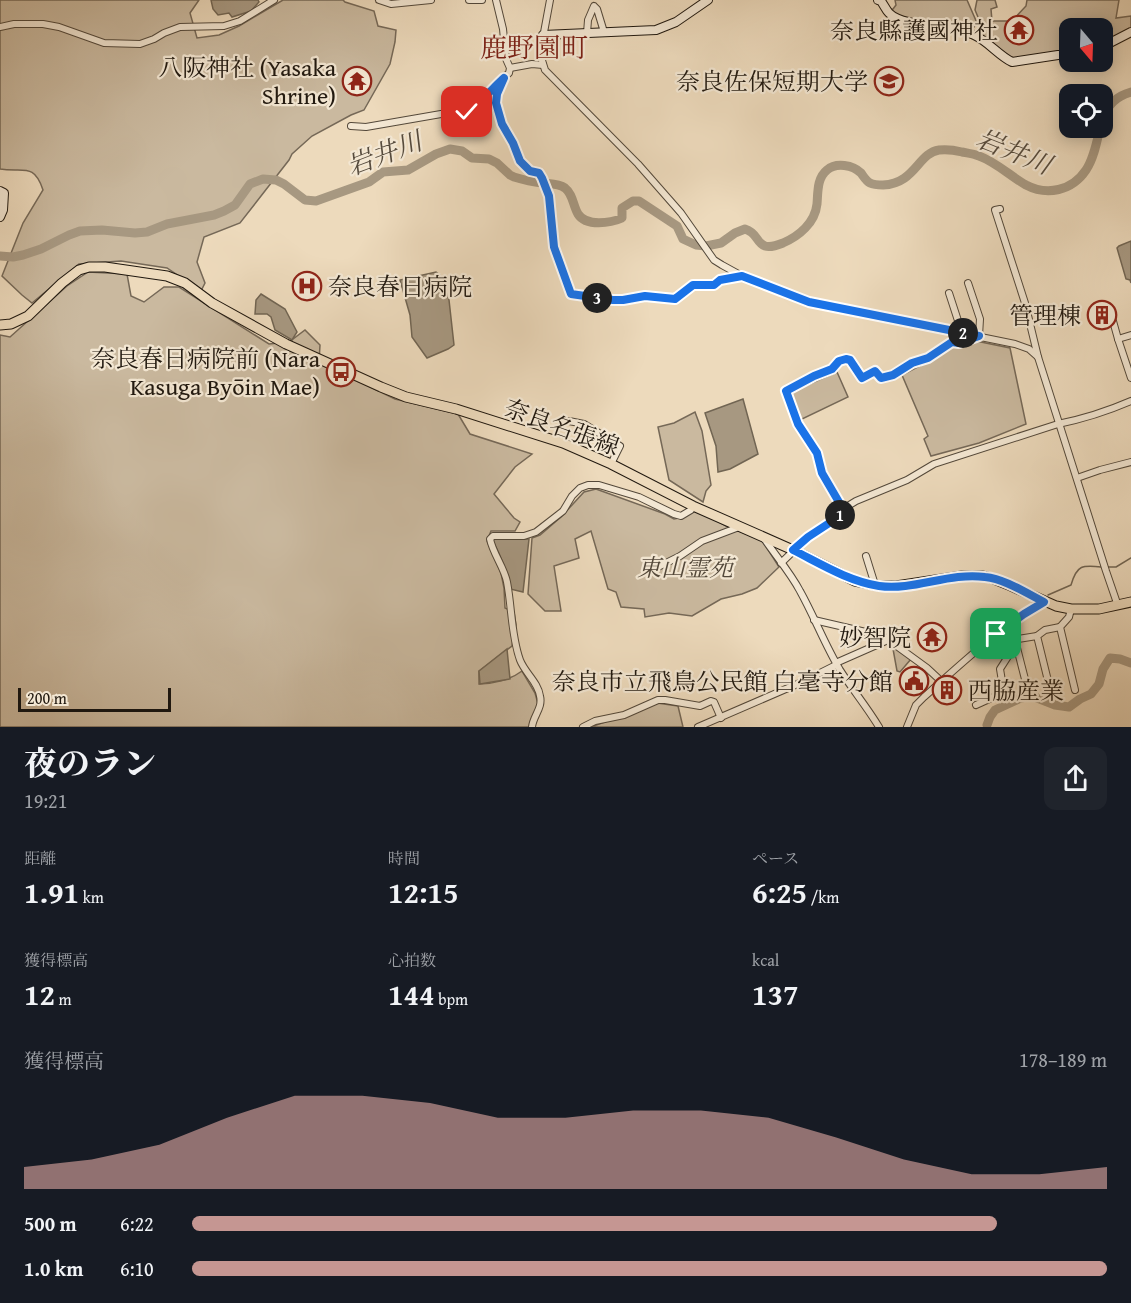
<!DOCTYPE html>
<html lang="ja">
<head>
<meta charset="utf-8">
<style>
  :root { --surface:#171b24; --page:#20242c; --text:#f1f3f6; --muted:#9ea1a6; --accent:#c59692 }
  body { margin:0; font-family:"Gentium Book Plus","Noto Serif JP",serif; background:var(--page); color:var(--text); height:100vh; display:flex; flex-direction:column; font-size:22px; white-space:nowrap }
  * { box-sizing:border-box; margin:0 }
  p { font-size:20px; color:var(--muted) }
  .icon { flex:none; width:33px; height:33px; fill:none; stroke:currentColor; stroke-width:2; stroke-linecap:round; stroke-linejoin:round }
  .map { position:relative; height:727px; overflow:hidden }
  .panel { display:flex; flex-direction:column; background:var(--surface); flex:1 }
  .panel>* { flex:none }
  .needle { width:39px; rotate:161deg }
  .fabs { position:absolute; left:1059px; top:18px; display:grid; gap:12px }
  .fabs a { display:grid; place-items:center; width:54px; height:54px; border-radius:12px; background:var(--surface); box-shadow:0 3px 15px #0003; font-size:30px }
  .scale { position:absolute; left:18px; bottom:15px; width:153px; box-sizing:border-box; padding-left:6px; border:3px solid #20180f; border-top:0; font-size:16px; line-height:21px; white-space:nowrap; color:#20180f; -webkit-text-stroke:4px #f3e7d3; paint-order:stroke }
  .pin { position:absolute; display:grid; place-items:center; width:51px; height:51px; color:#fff; margin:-26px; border-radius:12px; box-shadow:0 3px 9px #0006 }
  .km { position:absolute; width:30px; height:30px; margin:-15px; border-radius:50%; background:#222; color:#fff; font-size:16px; line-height:30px; text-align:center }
  .round { display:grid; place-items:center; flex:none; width:63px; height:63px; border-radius:12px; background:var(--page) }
  .headline { display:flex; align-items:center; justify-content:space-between; height:102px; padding:0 24px }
  h1 { font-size:33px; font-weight:800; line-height:45px }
  .figures { display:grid; grid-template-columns:repeat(3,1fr); gap:9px; height:102px; padding:6px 24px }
  .figures div { display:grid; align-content:center }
  .figures b { font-size:30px; font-weight:800 }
  .figures small { font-size:16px; font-weight:400 }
  .figures p { font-size:16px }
  .chart { height:168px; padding:12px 24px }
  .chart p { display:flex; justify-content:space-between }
  .chart svg { width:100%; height:108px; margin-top:6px; fill:var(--accent); opacity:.7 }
  ul { padding:0 24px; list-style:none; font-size:20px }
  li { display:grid; grid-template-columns:96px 72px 1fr; align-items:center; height:45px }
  li i { height:15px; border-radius:8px; background:var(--accent) }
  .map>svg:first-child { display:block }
  .green { fill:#cab99f; stroke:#756857; stroke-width:1.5 }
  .water { fill:#a79881; stroke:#716553; stroke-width:1.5 }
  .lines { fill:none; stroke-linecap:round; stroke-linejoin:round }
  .stream { stroke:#716553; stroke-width:1.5 }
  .river { stroke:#a79881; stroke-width:9 }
  .street-casing { stroke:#53483a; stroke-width:8 }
  .secondary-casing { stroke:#20180f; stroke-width:10 }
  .primary-casing { stroke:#20180f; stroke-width:11 }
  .street { stroke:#f3e7d3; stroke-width:6 }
  .secondary { stroke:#f3e7d3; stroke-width:8 }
  .primary { stroke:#eddabc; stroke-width:9 }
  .route-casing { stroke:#fff; stroke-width:12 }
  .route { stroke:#1a73e8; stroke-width:8 }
  .labels { text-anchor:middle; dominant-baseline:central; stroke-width:4.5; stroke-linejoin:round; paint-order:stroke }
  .poi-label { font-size:24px; fill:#20180f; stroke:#f3e7d3; text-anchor:end }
  .street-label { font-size:24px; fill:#20180f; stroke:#f3e7d3 }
  .park-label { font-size:24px; font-style:italic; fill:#53483a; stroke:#f3e7d3 }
  .water-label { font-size:26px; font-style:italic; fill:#564b3d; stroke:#f3e7d3 }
  .quarter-label { font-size:27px; fill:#7a1f14; stroke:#f3e7d3 }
</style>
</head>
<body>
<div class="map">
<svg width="1131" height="727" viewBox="0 0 1131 727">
  <rect width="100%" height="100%" fill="#eddabc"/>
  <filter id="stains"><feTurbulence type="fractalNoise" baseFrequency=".00333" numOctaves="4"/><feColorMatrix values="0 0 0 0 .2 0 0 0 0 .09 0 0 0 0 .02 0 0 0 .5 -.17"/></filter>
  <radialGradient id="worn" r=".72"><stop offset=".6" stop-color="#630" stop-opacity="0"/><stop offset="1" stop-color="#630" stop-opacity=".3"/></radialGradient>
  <g class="green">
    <path d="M0,0H199L190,13L197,38L219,35L239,26L283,0H343L345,2L374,11L378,26L396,30L395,42L390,64L364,110L351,115L312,136L292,154L289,160L240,223L204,237L197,262L205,283L201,291L167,268L121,261L79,264L32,303L22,295L2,276L23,223L43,190C34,162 23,173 0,169Z"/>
    <path d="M895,0H967L977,23L971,31L896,16L889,10L893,9L896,5Z"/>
    <path d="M977,0H995L997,7L991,9L992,21H1012L1026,6L1027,0H1119L1116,18L1131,16V29L1103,44L1102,28H1070L1069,53L1011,60L979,34L983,29L975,10Z"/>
    <path d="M88,272L127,274L131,296L144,302L164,287H179L269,344L289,342L305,330L320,345L319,362L395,399L458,414L470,434L532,454L515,467L494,494L514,518L520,522L515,531H491L487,541L501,573L504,588L505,608L514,612L516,625L512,646L479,671V684C493,684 510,680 522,671L535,693L540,711L532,727H0V335L10,337L67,286Z"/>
    <path d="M976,341L1010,348L1026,424L979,443L931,456L924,439L928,436L902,375L931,360L952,346L959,347Z"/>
    <path d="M837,372L848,397L800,420L791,396L793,391Z"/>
    <path d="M695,412L702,431L711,485L706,491L703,502L669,480L658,427L674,423Z"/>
    <path d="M596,489L665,514L674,519L679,518L697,509L726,526L762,540L779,567L757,588L742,594L721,599L692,616L669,613L645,617L644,609L621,607L616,592L608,589L591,531L575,539L579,558L554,566L561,611H545L528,594L532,538L540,535L561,517L584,492Z"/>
    <path d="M895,647L911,659L900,672L897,671L893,649Z"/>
    <path d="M657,703L678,706L683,727H591Z"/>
  </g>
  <g class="water">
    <path d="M211,0H258L259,2L251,11L232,17L229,13L218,15L213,9Z"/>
    <path d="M1131,241V283L1130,280L1126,279L1117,248L1119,246Z"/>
    <path d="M436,272L440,275L449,300L454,345L448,349L427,358L412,337L410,315L400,280Z"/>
    <path d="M261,294L285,309L297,332L292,340L275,330L271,317L267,314H255L256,300Z"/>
    <path d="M743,399L758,454L730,469L718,472L716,446L705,413Z"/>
    <path d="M494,539H529L523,592L510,589C507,572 501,556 493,541Z"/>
    <path d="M507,649L510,679L480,684L479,671Z"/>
  </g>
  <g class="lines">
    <g class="stream">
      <path d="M1107,567H1116L1131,558"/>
      <path d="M1048,595L1071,585C1077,564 1083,565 1102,567"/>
      <path d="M987,725L988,727"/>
    </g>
    <g class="river">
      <path d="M1102,119C1108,105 1116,96 1131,92"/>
      <path d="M0,256L13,257L23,255L41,249L69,235L80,231L102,230L135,233L147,232L167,224L214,215L224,211L235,205L250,184L263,179L276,180L284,184L305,200L316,201L369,182L383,172L408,170L436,154L450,149L462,151L472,158L489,159L497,163L510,175L514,177C524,180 533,182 542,183C550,184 558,183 565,188C573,194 573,206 578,214C586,227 611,223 622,218V208L633,201H639L677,226L683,239L696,245L706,246L721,243L735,233L745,229C758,233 756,243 765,246C771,248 778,245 783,243C799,236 815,223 817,204C818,192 817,178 827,170C836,162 853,165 861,173C864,177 866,181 870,183C874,185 880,185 883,185C915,184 918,153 939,150C947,149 954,150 962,152C967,153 974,154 979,156C996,162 1010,176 1026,185C1047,196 1072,191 1086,170C1094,158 1097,141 1100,128"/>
      <path d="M987,725L990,717L995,710L1021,698L1032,696L1055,705L1069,707L1080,699L1091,694L1099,684L1103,669L1110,658L1120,659L1131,663"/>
    </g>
    <g class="street-casing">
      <g id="street">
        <path d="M379,0L391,4L431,0"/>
        <path d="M469,0H482"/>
        <path d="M550,0L540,54L545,70L638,164L681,213L714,260L722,265L742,276L809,302L1015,344L1029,349L1038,357"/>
        <path d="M0,27L14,24H43L59,27L104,43L140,44L154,39L164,33L180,27L224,26L240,21L274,0"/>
        <path d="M587,33L588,20L594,6L597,9L604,32"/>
        <path d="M510,68L532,64L543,65"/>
        <path d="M504,78L497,94L496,103L502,124L513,143L520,161L530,171L539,173L542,178L549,196L554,247L571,294L613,300H623L645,296L675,299L693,285H714L720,280L741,276"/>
        <path d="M351,126L366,127L441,114L467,112L478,104L486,94L509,73L510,68L506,59L503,29L496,0"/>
        <path d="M1000,209L995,210L1025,303L1038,357L1106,571L1118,606"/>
        <path d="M949,293L962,333"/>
        <path d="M1113,321L1118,339L1131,378"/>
        <path d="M1118,339L1131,335"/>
        <path d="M569,421L584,424L620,446L611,464"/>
        <path d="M1077,478L1100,470L1131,462"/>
        <path d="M843,509L822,473L817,453L798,424L786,391L814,376L832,369L839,361L846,359L851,360L862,378L875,371L881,378L893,375L912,363L928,358L952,342L959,343L979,336L980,319L968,283"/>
        <path d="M763,537C775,555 790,572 800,591C814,616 825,645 840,670C852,689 867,707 879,727"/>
        <path d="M866,556L875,585"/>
        <path d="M781,563L808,537L840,516L843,509L856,501L907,480L934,464L1058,424C1083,419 1108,411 1131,401"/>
        <path d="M658,567L680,556L702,541L739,527"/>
        <path d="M1071,609L1069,617L1060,627L1075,690"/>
        <path d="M814,620L883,636L927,668L941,681"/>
        <path d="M1027,687L1016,644L1018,639L1037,636"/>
        <path d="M1051,693L1037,636L1045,630L1060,627"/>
        <path d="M976,705L998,695L999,688L1002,681L1000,669L1016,644"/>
        <path d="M532,727C533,716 543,708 540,696C538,682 525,673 520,660C511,635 512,608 507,582C504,567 493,554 490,539L493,536H524L536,532L563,511L572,496L580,488L588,485H599L639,497L674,514L681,516L691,510L693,506"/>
        <path d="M583,727L595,721L624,715L658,700H665L700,706L711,701L714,702L721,718"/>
        <path d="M698,727L802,682L834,666L838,662L888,640"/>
        <path d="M907,727L916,705L924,697C963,662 999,628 1045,602"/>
      </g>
    </g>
    <g class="secondary-casing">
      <g id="secondary">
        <path d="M878,0L881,1C884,5 886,10 889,13C904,28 953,25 974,35C989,42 998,55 1012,62L1058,55H1070"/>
        <path d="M543,35L656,30L676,22L708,0"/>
        <path d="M1102,47L1131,32"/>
        <path d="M0,191L4,193L3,210L0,217"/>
      </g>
    </g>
    <g class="primary-casing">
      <path id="primary" d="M0,325L11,324L28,316L62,283L79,270L89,267H105L167,276L185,283L212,303L286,344L381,387L406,397L456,409L563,443L611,464L693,506L793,550L855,581L880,586H896L962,576H983L991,578L1011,586L1056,606L1071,609H1099L1131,602"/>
    </g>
    <use href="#street" class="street"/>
    <use href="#secondary" class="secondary"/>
    <use href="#primary" class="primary"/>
  </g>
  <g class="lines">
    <g class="route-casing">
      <path id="route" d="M467,112C481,102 492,89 504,78L497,94L496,103L502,124L513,143L520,161L530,171L539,173L542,178L549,196L554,247L571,294L613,300H623L645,296L675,299L693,285H714L720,280L742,276L809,302L979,336L959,343L952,342L928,358L912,363L893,375L881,378L875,371L862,378L850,360L846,359L839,361L832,369L814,376L786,391L798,424L817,453L822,473L843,509L840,516L808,537L793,550C821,564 848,581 879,586C914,591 949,572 985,577C1005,579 1026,593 1044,602L1024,614L996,634"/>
    </g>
    <use href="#route" class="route"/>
  </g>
  <defs>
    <g id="temple-ring" transform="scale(1.5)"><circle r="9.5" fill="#f3e7d3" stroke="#8f2418" stroke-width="1.5"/><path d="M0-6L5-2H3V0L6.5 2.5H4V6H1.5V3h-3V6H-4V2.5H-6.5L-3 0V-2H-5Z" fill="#8f2418"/></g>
    <g id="university-ring" transform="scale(1.5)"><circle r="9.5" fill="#f3e7d3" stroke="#8f2418" stroke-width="1.5"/><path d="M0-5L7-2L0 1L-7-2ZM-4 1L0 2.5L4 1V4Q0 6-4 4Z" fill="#8f2418"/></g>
    <g id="hospital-ring" transform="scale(1.5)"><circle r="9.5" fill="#f3e7d3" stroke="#8f2418" stroke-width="1.5"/><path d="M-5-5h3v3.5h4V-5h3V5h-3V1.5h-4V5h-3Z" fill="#8f2418"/></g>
    <g id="building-ring" transform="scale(1.5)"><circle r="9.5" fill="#f3e7d3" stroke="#8f2418" stroke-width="1.5"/><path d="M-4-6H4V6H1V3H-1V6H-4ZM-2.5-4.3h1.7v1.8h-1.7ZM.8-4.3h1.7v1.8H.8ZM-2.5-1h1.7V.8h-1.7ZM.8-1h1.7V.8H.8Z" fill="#8f2418"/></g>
    <g id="bus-ring" transform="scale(1.5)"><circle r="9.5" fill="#f3e7d3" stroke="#8f2418" stroke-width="1.5"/><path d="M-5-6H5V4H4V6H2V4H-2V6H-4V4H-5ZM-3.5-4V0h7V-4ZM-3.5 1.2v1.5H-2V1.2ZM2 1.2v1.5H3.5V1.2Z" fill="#8f2418"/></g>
    <g id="civic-ring" transform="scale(1.5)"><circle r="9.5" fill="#f3e7d3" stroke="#8f2418" stroke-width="1.5"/><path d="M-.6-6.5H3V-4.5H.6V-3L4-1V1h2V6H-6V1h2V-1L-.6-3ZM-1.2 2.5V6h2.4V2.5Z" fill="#8f2418"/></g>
  </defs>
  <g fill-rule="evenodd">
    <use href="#temple-ring" x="1019" y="30"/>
    <use href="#temple-ring" x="357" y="81"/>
    <use href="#university-ring" x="889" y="81"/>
    <use href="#hospital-ring" x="307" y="286"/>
    <use href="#building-ring" x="1102" y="315"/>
    <use href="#bus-ring" x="341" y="372"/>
    <use href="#temple-ring" x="932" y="637"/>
    <use href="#civic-ring" x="914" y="681"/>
    <use href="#building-ring" x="947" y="690"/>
  </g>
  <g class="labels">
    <g class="poi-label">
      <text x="998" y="30">奈良縣護國神社</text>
      <text x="336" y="67">八阪神社 (Yasaka<tspan x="336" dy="28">Shrine)</tspan></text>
      <text x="868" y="81">奈良佐保短期大学</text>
      <text x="328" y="286" text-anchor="start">奈良春日病院</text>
      <text x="1081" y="315">管理棟</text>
      <text x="320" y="358">奈良春日病院前 (Nara<tspan x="320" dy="28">Kasuga Byōin Mae)</tspan></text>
      <text x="911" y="637">妙智院</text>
      <text x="893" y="681">奈良市立飛鳥公民館 白毫寺分館</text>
      <text x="968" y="690" text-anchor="start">西脇産業</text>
    </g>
    <g class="street-label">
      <text transform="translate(562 427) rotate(20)">奈良名張線</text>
    </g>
    <g class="park-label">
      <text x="685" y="567">東山霊苑</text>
    </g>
    <g class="water-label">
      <text transform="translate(1014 151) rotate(22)">岩井川</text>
      <text transform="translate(384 153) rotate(-21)">岩井川</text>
    </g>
    <g class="quarter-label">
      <text x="534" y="47">鹿野園町</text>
    </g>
  </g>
  <rect width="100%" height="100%" filter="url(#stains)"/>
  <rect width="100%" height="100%" fill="url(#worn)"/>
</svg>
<div class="fabs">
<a><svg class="needle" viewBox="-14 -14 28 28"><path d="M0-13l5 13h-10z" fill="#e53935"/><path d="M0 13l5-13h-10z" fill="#9ea1a6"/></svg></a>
<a><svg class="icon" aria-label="locate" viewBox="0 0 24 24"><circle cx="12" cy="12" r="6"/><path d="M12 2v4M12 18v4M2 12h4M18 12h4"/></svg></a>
</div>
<div class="scale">200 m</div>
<div class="pin" style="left:996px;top:634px;background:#1e9e55"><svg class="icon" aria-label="arrive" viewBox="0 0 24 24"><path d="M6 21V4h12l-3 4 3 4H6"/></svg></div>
<div class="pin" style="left:467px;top:112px;background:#d93025"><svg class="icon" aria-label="check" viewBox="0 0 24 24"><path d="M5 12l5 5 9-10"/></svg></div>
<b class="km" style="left:840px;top:515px">1</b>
<b class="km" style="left:963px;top:333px">2</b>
<b class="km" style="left:597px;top:298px">3</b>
</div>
<section class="panel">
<div class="headline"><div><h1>夜のラン</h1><p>19:21</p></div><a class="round"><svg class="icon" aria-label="share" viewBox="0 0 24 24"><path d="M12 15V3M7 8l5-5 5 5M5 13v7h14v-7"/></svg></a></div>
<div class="figures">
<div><p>距離</p><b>1.91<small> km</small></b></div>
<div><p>時間</p><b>12:15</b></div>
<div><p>ペース</p><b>6:25<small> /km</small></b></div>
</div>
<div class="figures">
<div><p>獲得標高</p><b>12<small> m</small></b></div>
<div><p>心拍数</p><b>144<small> bpm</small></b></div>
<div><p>kcal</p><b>137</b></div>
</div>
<div class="chart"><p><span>獲得標高</span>178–189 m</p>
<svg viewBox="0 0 160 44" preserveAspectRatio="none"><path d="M0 44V35L10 32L20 26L30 15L40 6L50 6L60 9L70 15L80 15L90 12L100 12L110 15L120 23L130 32L140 38L150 38L160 35V44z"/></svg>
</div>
<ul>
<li><b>500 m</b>6:22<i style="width:88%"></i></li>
<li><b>1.0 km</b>6:10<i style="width:100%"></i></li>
</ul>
</section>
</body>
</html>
